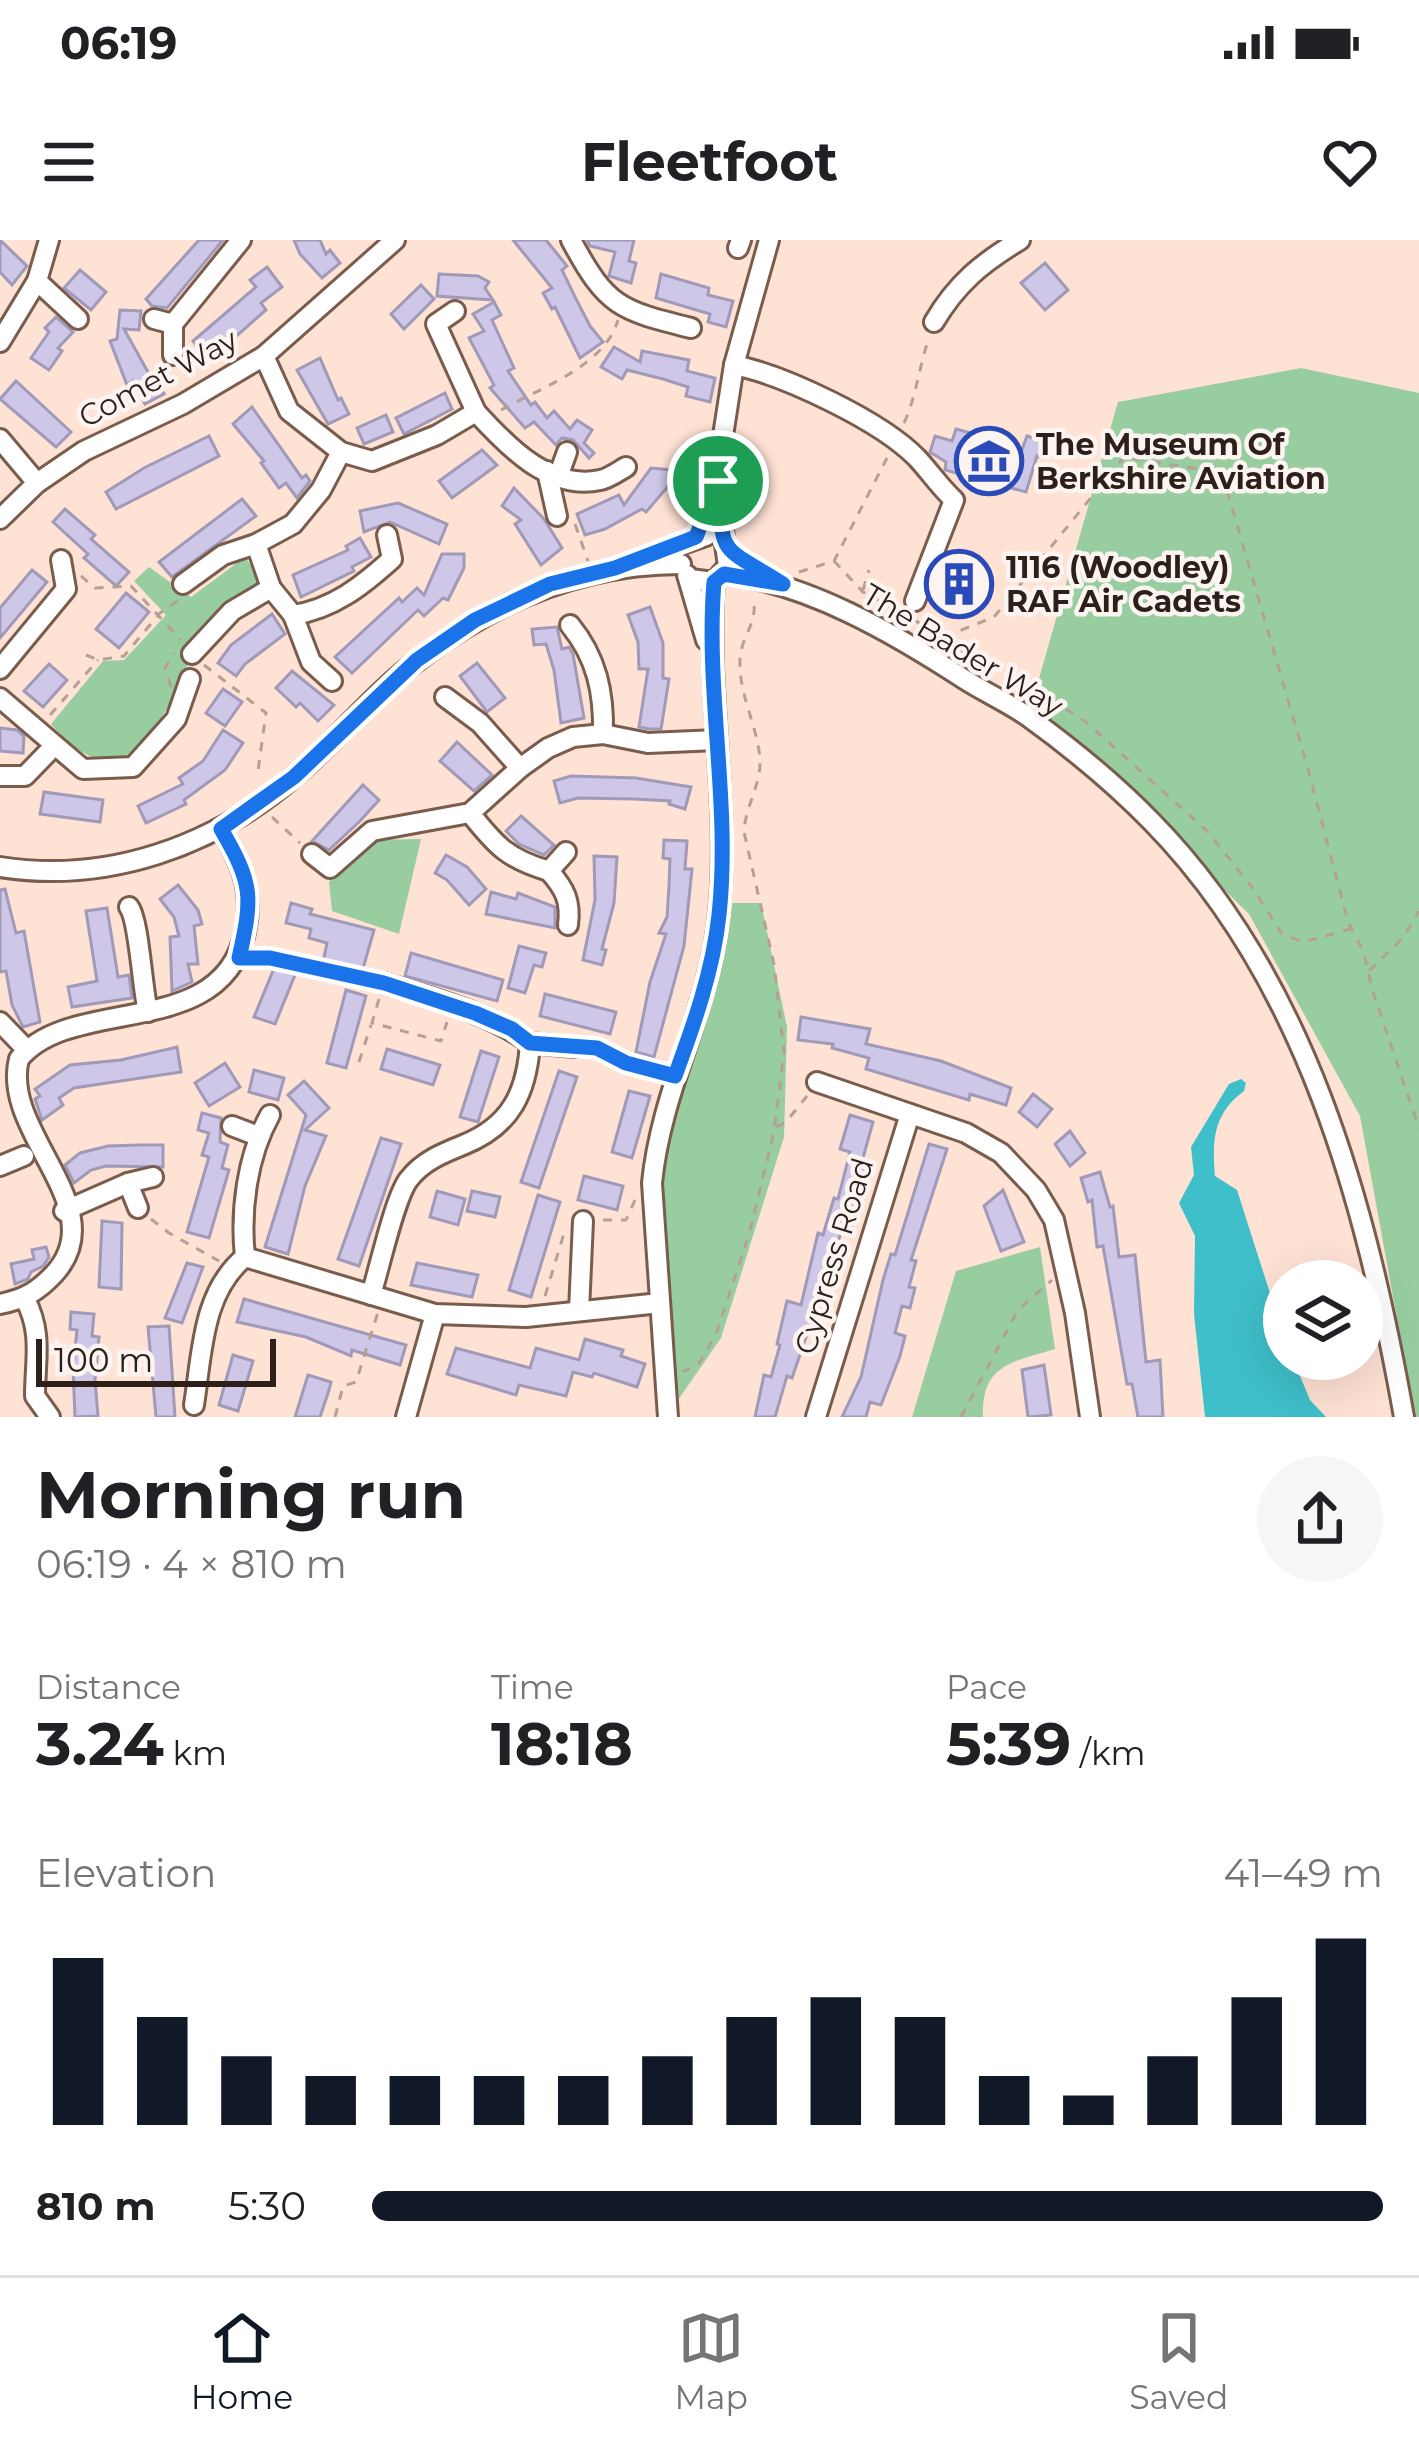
<!DOCTYPE html>
<html lang="en">
<head>
<meta charset="utf-8">
<style>
  :root { --surface:#fff; --page:#f6f6f6; --text:#202124; --muted:#757577; --line:#e0e0e0; --accent:#111827 }
  body { margin:0; font-family:Montserrat,sans-serif; background:var(--page); color:var(--text); height:100vh; display:flex; flex-direction:column; font-size:45px; white-space:nowrap }
  * { box-sizing:border-box; margin:0 }
  p { font-size:39px; color:var(--muted) }
  .icon { flex:none; width:66px; height:66px; fill:none; stroke:currentColor; stroke-width:2; stroke-linecap:round; stroke-linejoin:round }
  .map { position:relative; height:1177px; overflow:hidden }
  .drawer { display:flex; flex-direction:column; background:var(--surface); flex:1 }
  .drawer>* { flex:none }
  .fabs { position:absolute; left:1263px; top:1020px; display:grid; gap:24px }
  .fabs a { display:grid; place-items:center; width:120px; height:120px; border-radius:50%; background:var(--surface); box-shadow:0 12px 48px #0002; font-size:60px }
  .scale { position:absolute; left:36px; bottom:30px; width:240px; box-sizing:border-box; padding-left:12px; border:6px solid #2d201a; border-top:0; font-size:33px; line-height:42px; white-space:nowrap; color:#2d201a; -webkit-text-stroke:9px #fcf4f1; paint-order:stroke }
  .pin { position:absolute; display:grid; place-items:center; width:102px; height:102px; color:#fff; margin:-51px; border:6px solid #fff; border-radius:50%; box-shadow:0 3px 12px #0007 }
  .round { display:grid; place-items:center; flex:none; width:126px; height:126px; border-radius:63px; background:var(--page) }
  .overview { display:flex; align-items:center; justify-content:space-between; height:204px; padding:0 36px }
  h1 { font-size:66px; font-weight:700; line-height:90px }
  .stats { display:grid; grid-template-columns:repeat(3,1fr); gap:18px; height:204px; padding:12px 36px }
  .stats div { display:grid; align-content:center }
  .stats b { font-size:60px; font-weight:700 }
  .stats small { font-size:33px; font-weight:400 }
  .stats p { font-size:33px }
  .chart { height:336px; padding:24px 36px }
  .chart p { display:flex; justify-content:space-between }
  .chart svg { width:100%; height:216px; margin-top:12px; stroke:var(--accent); stroke-width:6 }
  ul { padding:0 36px; list-style:none; font-size:39px }
  li { display:grid; grid-template-columns:192px 144px 1fr; align-items:center; height:90px }
  li i { height:30px; border-radius:15px; background:var(--accent) }
  .status { display:flex; justify-content:space-between; align-items:center; height:84px; padding:0 60px; background:var(--surface); direction:ltr }
  .status svg { height:33px; fill:currentColor }
  header { display:flex; justify-content:space-between; align-items:center; height:156px; padding:0 36px; background:var(--surface); font-size:54px; font-weight:700 }
  .tab-bar { display:flex; justify-content:space-around; align-items:center; height:168px; border-top:3px solid var(--line); background:var(--surface); font-size:33px; color:var(--muted) }
  .tab-bar a { display:grid; justify-items:center; gap:6px }
  .tab-bar .current { color:var(--accent) }
  .map>svg:first-child { display:block }
  .green { fill:#98ce9f }
  .water { fill:#3fbfca }
  .building { fill:#cfc7e8; stroke:#a199b8; stroke-width:3 }
  .lines { fill:none; stroke-linecap:round; stroke-linejoin:round }
  .minor-casing { stroke:#795c4c; stroke-width:24 }
  .path { stroke:#b69f94; stroke-width:3; stroke-dasharray:9 9; stroke-linecap:butt }
  .minor { stroke:#fff; stroke-width:18 }
  .route-casing { stroke:#fff; stroke-width:24 }
  .route { stroke:#1a73e8; stroke-width:15 }
  .labels { text-anchor:middle; dominant-baseline:central; stroke-width:9; stroke-linejoin:round; paint-order:stroke }
  .street-label { font-size:30px; fill:#2d201a; stroke:#fcf4f1 }
  .poi-label { font-size:30px; font-weight:bold; fill:#2d201a; stroke:#fcf4f1; text-anchor:start }
</style>
</head>
<body>
<div class="status"><b>06:19</b><svg viewBox="0 0 49 12"><path d="M0 12V9h3v3zM5 12V6h3v6zM10 12V3h3v9zM15 12V0h3v12zM26 1h20v11H26zM47 4h2v5h-2z"/></svg></div>
<header><svg class="icon" aria-label="menu" viewBox="0 0 24 24"><path d="M4 6h16M4 12h16M4 18h16"/></svg>Fleetfoot<svg class="icon" aria-label="heart" viewBox="0 0 24 24"><path d="M12 20l-8-8c-3-5 5-10 8-4 3-6 11-1 8 4z"/></svg></header>
<div class="map">
<svg width="1419" height="1177" viewBox="0 0 1419 1177">
  <rect width="100%" height="100%" fill="#fee2d4"/>
  <g class="green">
    <path d="M1301,128L1419,153V1177H1415L1360,876L1249,674L1032,463L1118,162Z"/>
    <path d="M245,317L265,345L192,405C189,426 181,441 172,459C140,522 103,545 51,484L103,421L124,420L166,375L134,341L149,327L191,357Z"/>
    <path d="M421,599L399,694L332,671L329,642L368,600Z"/>
    <path d="M727,663H761L787,787L784,897L721,1098L678,1160L670,1124L659,934Z"/>
    <path d="M1040,1007L1055,1109C1013,1122 981,1124 983,1177H912L956,1031Z"/>
  </g>
  <path class="water" d="M1241,839L1246,843L1244,851C1213,874 1212,901 1215,936L1237,950L1284,1097V1119H1293L1310,1160L1326,1177H1205L1194,1074L1195,996L1179,963L1194,935L1191,907L1229,844Z"/>
  <g class="building">
    <path d="M0,0L27,26L12,45L0,32Z"/>
    <path d="M199,0H223L167,68L152,66L146,59Z"/>
    <path d="M294,0H320L326,14L330,10L340,23L322,38L300,14Z"/>
    <path d="M513,0H546L567,26L562,30L575,57L590,86L603,102L580,118L555,67L552,69L543,53L552,48Z"/>
    <path d="M587,0H634L629,21L636,23L631,43L609,36L615,12L590,6Z"/>
    <path d="M1045,23L1068,50L1045,70L1021,43Z"/>
    <path d="M267,27L282,47L261,63L266,70L208,121L193,101L256,47L250,40Z"/>
    <path d="M80,30L106,52L91,70L64,48Z"/>
    <path d="M439,34L478,36L489,42L485,48L493,60L437,56Z"/>
    <path d="M661,34L709,48L708,55L733,61L726,87L708,82L710,74L656,58Z"/>
    <path d="M421,45L434,59L404,89L391,74Z"/>
    <path d="M494,62L501,75L492,80L514,128L508,131L531,165L535,162L547,178L554,171L570,189L577,180L592,190L584,203L594,213L589,218L573,200L562,198L556,205L534,182L525,188L490,148L494,145L469,98L484,91L473,74Z"/>
    <path d="M120,70L141,71L139,90L124,89L153,141L156,139L164,154L145,164L133,141L127,145L110,101L117,99Z"/>
    <path d="M56,77L73,92L58,108L62,111L49,130L31,118L49,92L45,88Z"/>
    <path d="M614,107L640,122L642,111L689,120L687,131L715,138L710,162L686,156L688,147L663,139L627,130L622,139L601,127Z"/>
    <path d="M320,118L338,160L341,158L349,174L328,184L297,130Z"/>
    <path d="M16,141L71,192L56,207L0,159Z"/>
    <path d="M445,153L452,169L404,194L396,178Z"/>
    <path d="M252,167L302,238L306,235L310,241L297,258L286,243L279,248L261,223L264,221L233,184Z"/>
    <path d="M386,175L393,192L364,204L357,188Z"/>
    <path d="M956,189L992,199L990,206L1020,215L1027,196L1048,203L1043,218L1037,216L1026,252L945,230L946,222L930,212L935,196L952,201Z"/>
    <path d="M209,196L219,216L116,269L106,252L144,228Z"/>
    <path d="M482,210L497,225L452,258L439,241Z"/>
    <path d="M651,228L672,230L671,243L646,272L642,269L605,289L585,295L577,274L619,255L624,265Z"/>
    <path d="M514,248L544,279L562,308L541,325L515,284L521,280L502,266Z"/>
    <path d="M242,259L256,276L172,337L159,322Z"/>
    <path d="M398,263L447,284L439,304L390,282L364,292L360,271Z"/>
    <path d="M65,269L95,295L91,299L129,332L116,346L84,318L88,314L53,282Z"/>
    <path d="M360,298L371,317L352,327L354,331L301,357L293,335L348,310L346,306Z"/>
    <path d="M963,311L978,318L954,376L939,370Z"/>
    <path d="M442,314H464V328L448,360L443,358L424,376L418,370L352,433L335,417L399,358L402,362L417,348L424,355Z"/>
    <path d="M32,330L47,342L0,398V368Z"/>
    <path d="M126,353L149,372L119,408L96,389Z"/>
    <path d="M650,367L663,403V438L669,439L661,489H649L639,487L648,429H639L638,402L628,375Z"/>
    <path d="M272,374L285,394L245,424L236,436L218,423L231,405Z"/>
    <path d="M557,387L562,409L569,407L573,414L584,478L561,483L554,430L546,404L534,405L532,389Z"/>
    <path d="M477,423L505,458L487,472L460,436Z"/>
    <path d="M49,424L67,440L43,467L24,451Z"/>
    <path d="M292,431L334,465L318,481L300,463L296,467L276,448Z"/>
    <path d="M223,449L242,462L225,486L206,473Z"/>
    <path d="M0,488L17,490L24,496L23,513L0,511Z"/>
    <path d="M223,490L243,503L225,530L184,560L186,564L146,583L138,566L183,544L179,538L203,521Z"/>
    <path d="M457,502L492,535L474,551L440,521Z"/>
    <path d="M571,536L636,538L691,547L685,569L669,564L670,561L634,559L578,558L560,563L554,541Z"/>
    <path d="M363,545L379,560L360,581L329,610L312,601Z"/>
    <path d="M44,552L103,560L100,582L40,574Z"/>
    <path d="M521,576L554,605L544,615L519,604L506,591Z"/>
    <path d="M664,600L687,601L685,629H692L684,706L654,817L636,812L650,742L666,694L659,693L667,677L669,646L670,619L663,618Z"/>
    <path d="M446,615L467,627L486,649L469,665L447,640L435,633Z"/>
    <path d="M594,616L617,617L614,663L602,709L606,710L602,725L583,720L595,660Z"/>
    <path d="M178,645L198,670L202,684L194,686L198,724H188L192,742L172,751L170,697L179,696L174,677L160,659Z"/>
    <path d="M5,649L16,693L24,691L40,782L23,787L12,765L6,731L0,732V650Z"/>
    <path d="M491,652L516,659L518,653L555,667V688L486,674Z"/>
    <path d="M291,663L312,669L310,674L374,690L362,732L323,722L327,703L309,698L311,689L286,683Z"/>
    <path d="M107,668L118,737L129,735L132,758L72,767L68,747L97,741L86,671Z"/>
    <path d="M519,706L546,713L542,727L534,725L525,753L508,748Z"/>
    <path d="M411,713L503,740L497,761L405,736Z"/>
    <path d="M275,726L295,735L275,784L254,777Z"/>
    <path d="M346,750L366,756L346,828L327,823Z"/>
    <path d="M545,754L616,772L610,794L540,776Z"/>
    <path d="M801,777L870,789L866,804L941,821L1011,848L1006,865L970,854L969,860L866,829L869,818L832,808L833,804L798,800Z"/>
    <path d="M177,807L181,832L74,848L59,858L63,865L42,880L35,859L40,856L35,849L70,825L121,820Z"/>
    <path d="M387,809L440,825L433,845L381,829Z"/>
    <path d="M481,811L499,817L478,882L460,877Z"/>
    <path d="M225,823L240,847L209,866L195,843Z"/>
    <path d="M254,830L284,838L278,860L249,852Z"/>
    <path d="M559,831L577,837L539,948L521,942Z"/>
    <path d="M304,841L329,868L305,890L326,896L305,946L288,1014L265,1007L306,875L288,855Z"/>
    <path d="M629,851L650,856L632,918L612,912Z"/>
    <path d="M1033,854L1052,869L1037,887L1019,872Z"/>
    <path d="M202,873L221,878L220,902L228,905L222,928L229,930L209,998L187,992L209,917L202,915L209,893L198,890Z"/>
    <path d="M850,875L873,882L861,925L869,927L861,953L850,989L842,987L823,1063L818,1062L792,1138L787,1136L775,1177H755L764,1135L771,1137L780,1105L777,1104L787,1061L801,1065L818,993L823,995L834,958L838,959L850,912L840,909Z"/>
    <path d="M1070,891L1085,913L1070,926L1055,904Z"/>
    <path d="M381,898L401,904L359,1026L338,1019Z"/>
    <path d="M929,904L947,909L911,1020L916,1021L909,1047L915,1048L910,1068L902,1066L895,1093L905,1096L900,1116L881,1165L870,1162L866,1177H842L861,1137L883,1040L891,1014L895,1015Z"/>
    <path d="M140,905H163V927L106,926L91,930L74,943L65,925L80,913L108,906Z"/>
    <path d="M1100,932L1110,967L1113,966L1119,1017L1135,1015L1146,1122L1160,1120L1163,1177H1138L1132,1144H1127L1103,1006L1097,1007L1092,960L1088,962L1081,938Z"/>
    <path d="M584,936L623,946L617,970L578,960Z"/>
    <path d="M1003,950L1024,1002L1001,1011L984,966Z"/>
    <path d="M437,951L465,959L458,985L430,977Z"/>
    <path d="M472,951L500,957L495,977L467,971Z"/>
    <path d="M538,955L560,962L531,1057L509,1050Z"/>
    <path d="M102,981L122,983L121,1049L99,1047Z"/>
    <path d="M46,1007L49,1017L43,1026L31,1032L28,1039L15,1044L11,1024L34,1019L32,1010Z"/>
    <path d="M187,1023L203,1027L182,1083L165,1078Z"/>
    <path d="M417,1023L478,1035L472,1057L411,1045Z"/>
    <path d="M244,1059L406,1105L400,1125L352,1110L351,1116L306,1097L237,1082Z"/>
    <path d="M71,1072L94,1074L92,1096L99,1097L95,1140L98,1176L75,1177L73,1128L77,1090L70,1089Z"/>
    <path d="M169,1086L175,1177H156L148,1087Z"/>
    <path d="M585,1099L623,1110L621,1116L645,1124L637,1147L594,1133L592,1137L573,1132L566,1156L519,1145L516,1155L447,1134L456,1108L530,1128L536,1108L579,1120Z"/>
    <path d="M233,1115L253,1121L238,1171L219,1165Z"/>
    <path d="M1044,1125L1051,1175L1028,1177L1022,1130Z"/>
    <path d="M308,1135L331,1142L329,1150L320,1177H295Z"/>
  </g>
  <g class="lines">
    <g class="minor-casing">
      <g id="minor">
        <path d="M571,0C607,67 619,70 691,88"/>
        <path d="M738,8L741,0"/>
        <path d="M37,41L78,79"/>
        <path d="M455,71L436,84L476,172"/>
        <path d="M154,79L173,84L241,0"/>
        <path d="M934,82C957,43 982,23 1020,0"/>
        <path d="M173,84V115"/>
        <path d="M0,102L37,41L49,0"/>
        <path d="M264,116L289,171L341,212L372,221L437,195L476,172C506,205 549,251 600,240C608,239 619,231 626,227"/>
        <path d="M734,125C784,135 881,181 917,218C930,232 940,247 954,260L915,361"/>
        <path d="M0,199L37,243"/>
        <path d="M547,231L557,276"/>
        <path d="M558,237L567,212"/>
        <path d="M0,279L37,243L84,211L183,164L264,116L395,0"/>
        <path d="M696,297L713,260L734,125L769,0"/>
        <path d="M256,304L271,348L293,375C333,369 362,346 392,319L387,295"/>
        <path d="M642,318L706,296"/>
        <path d="M724,334C806,342 895,394 964,439C984,452 1007,462 1027,476C1070,507 1115,544 1152,582C1307,740 1366,964 1404,1177"/>
        <path d="M687,335L706,400"/>
        <path d="M690,339L714,342L728,326L718,254"/>
        <path d="M183,344L223,315L256,304L293,284L321,250L341,212"/>
        <path d="M293,375L311,422L332,441"/>
        <path d="M570,385C597,418 604,453 603,494"/>
        <path d="M192,414L232,371L271,348"/>
        <path d="M0,429L66,349L61,320"/>
        <path d="M445,457L480,483L520,528"/>
        <path d="M0,458L83,529L133,527L176,479L190,439"/>
        <path d="M0,536H25L54,506"/>
        <path d="M470,573C496,606 508,619 549,631L566,612"/>
        <path d="M312,614L330,628L372,591L470,573L520,528L548,508L573,497L603,494L648,503L717,500"/>
        <path d="M0,627C108,644 214,606 295,536C338,499 375,452 421,418C497,360 584,324 681,324"/>
        <path d="M549,631C565,649 571,661 568,685"/>
        <path d="M129,667C139,680 142,747 148,772"/>
        <path d="M0,782L27,810"/>
        <path d="M530,803L575,807"/>
        <path d="M817,842L966,893L1001,913L1036,950L1054,980L1075,1073L1090,1177"/>
        <path d="M232,886L258,896"/>
        <path d="M0,926L24,916"/>
        <path d="M128,943L138,968"/>
        <path d="M64,971L128,943L153,937"/>
        <path d="M245,1017C240,971 247,916 270,875"/>
        <path d="M371,1055C379,1030 395,956 409,939C423,921 443,913 463,905C511,886 527,852 530,803C488,772 434,759 384,743"/>
        <path d="M25,1059C43,1093 35,1120 35,1156L50,1177"/>
        <path d="M0,1064C24,1059 37,1052 54,1034C115,968 0,893 19,819C72,754 222,802 245,692C254,650 242,625 221,589"/>
        <path d="M579,1071L583,981"/>
        <path d="M194,1165C202,1114 202,1052 245,1017L435,1074L526,1077L660,1063"/>
        <path d="M406,1177L435,1074"/>
        <path d="M668,1177L652,943C661,850 710,767 719,674C730,563 706,453 714,342"/>
        <path d="M816,1177L910,874"/>
      </g>
    </g>
    <g class="path">
      <path d="M501,170C540,148 605,126 618,80"/>
      <path d="M904,183C916,157 919,128 928,101"/>
      <path d="M575,284L588,321"/>
      <path d="M834,321L863,352L904,375"/>
      <path d="M799,332L834,321L887,218"/>
      <path d="M81,336L95,348L131,346L181,400"/>
      <path d="M863,350L869,330"/>
      <path d="M912,379L944,397L993,434"/>
      <path d="M944,397L994,377L1124,217L1222,233L1308,529L1348,682L1364,713L1372,749L1419,888"/>
      <path d="M86,415L98,420L124,416L160,373L179,360"/>
      <path d="M204,425L266,473L258,531"/>
      <path d="M171,447L165,428L174,413"/>
      <path d="M1032,458L1060,465L1086,482L1207,591L1252,647L1282,694L1304,702L1350,689"/>
      <path d="M50,475L98,420"/>
      <path d="M272,577L300,603"/>
      <path d="M253,718H270L367,739"/>
      <path d="M1369,731L1403,698L1419,671"/>
      <path d="M379,759L372,783L441,801L447,782"/>
      <path d="M592,808L662,833"/>
      <path d="M359,822L371,785"/>
      <path d="M776,887L786,882L807,856"/>
      <path d="M151,979L169,993L219,1021"/>
      <path d="M603,980H626L635,960"/>
      <path d="M545,1056L565,990"/>
      <path d="M682,1132L698,1125L716,1094L749,994L774,892L784,812L774,724L744,592C745,567 761,545 760,520C758,487 738,453 740,419C741,396 759,383 753,357"/>
      <path d="M335,1177L343,1146L356,1142L378,1072"/>
      <path d="M961,1177L1018,1070L1052,1040"/>
    </g>
    <use href="#minor" class="minor"/>
  </g>
  <g class="lines">
    <g class="route-casing">
      <path id="route" d="M718,241C723,320 718,303 783,344L724,334L714,342C705,453 731,564 719,675C713,731 694,784 675,836L626,823L597,808L530,803L512,789L475,773L384,743L270,718H239C253,656 253,644 221,589L294,537L417,420L475,380L550,344L615,328L696,297Z"/>
    </g>
    <use href="#route" class="route"/>
  </g>
  <defs>
    <g id="museum-ring" transform="scale(3.45)"><circle r="9.5" fill="#fcf4f1" stroke="#2b4aba" stroke-width="1.5"/><path d="M0-6L6-3V-2H-6V-3ZM-5-1h2V3h-2ZM-1-1h2V3h-2ZM3-1h2V3H3ZM-6 4H6V6H-6Z" fill="#2b4aba"/></g>
    <g id="building-ring" transform="scale(3.45)"><circle r="9.5" fill="#fcf4f1" stroke="#2b4aba" stroke-width="1.5"/><path d="M-4-6H4V6H1V3H-1V6H-4ZM-2.5-4.3h1.7v1.8h-1.7ZM.8-4.3h1.7v1.8H.8ZM-2.5-1h1.7V.8h-1.7ZM.8-1h1.7V.8H.8Z" fill="#2b4aba"/></g>
  </defs>
  <g fill-rule="evenodd">
    <use href="#museum-ring" x="989" y="221"/>
    <use href="#building-ring" x="959" y="344"/>
  </g>
  <g class="labels">
    <g class="street-label">
      <text transform="translate(158 138) rotate(-28)">Comet Way</text>
      <text transform="translate(963 410) rotate(31)">The Bader Way</text>
      <text transform="translate(834 1016) rotate(-73)">Cypress Road</text>
    </g>
    <g class="poi-label">
      <text x="1036" y="204">The Museum Of<tspan x="1036" dy="34">Berkshire Aviation</tspan></text>
      <text x="1006" y="327">1116 (Woodley)<tspan x="1006" dy="34">RAF Air Cadets</tspan></text>
    </g>
  </g>
</svg>
<div class="fabs">
<a><svg class="icon" aria-label="layers" viewBox="0 0 24 24"><path d="M12 4l9 5-9 5-9-5zM3 14l9 5 9-5"/></svg></a>
</div>
<div class="scale">100 m</div>
<div class="pin" style="left:718px;top:241px;background:#1e9e55"><svg class="icon" aria-label="arrive" viewBox="0 0 24 24"><path d="M6 21V4h12l-3 4 3 4H6"/></svg></div>
</div>
<section class="drawer">
<div class="overview"><div><h1>Morning run</h1><p>06:19 · 4 × 810 m</p></div><a class="round"><svg class="icon" aria-label="share" viewBox="0 0 24 24"><path d="M12 15V3M7 8l5-5 5 5M5 13v7h14v-7"/></svg></a></div>
<div class="stats">
<div><p>Distance</p><b>3.24<small> km</small></b></div>
<div><p>Time</p><b>18:18</b></div>
<div><p>Pace</p><b>5:39<small> /km</small></b></div>
</div>
<div class="chart"><p><span>Elevation</span>41–49 m</p>
<svg viewBox="0 0 160 44" preserveAspectRatio="none"><path d="M5 44V10M15 44V22M25 44V30M35 44V34M45 44V34M55 44V34M65 44V34M75 44V30M85 44V22M95 44V18M105 44V22M115 44V34M125 44V38M135 44V30M145 44V18M155 44V6"/></svg>
</div>
<ul>
<li><b>810 m</b>5:30<i style="width:100%"></i></li>
</ul>
</section>
<nav class="tab-bar">
<a class="current"><svg class="icon" aria-label="home" viewBox="0 0 24 24"><path d="M3 11l9-7 9 7M6 9v11h12V9"/></svg>Home</a>
<a><svg class="icon" aria-label="map" viewBox="0 0 24 24"><path d="M3 6l6-2 6 2 6-2v14l-6 2-6-2-6 2zM9 4v14M15 6v14"/></svg>Map</a>
<a><svg class="icon" aria-label="saved" viewBox="0 0 24 24"><path d="M7 4h10v16l-5-4-5 4z"/></svg>Saved</a>
</nav>
</body>
</html>
